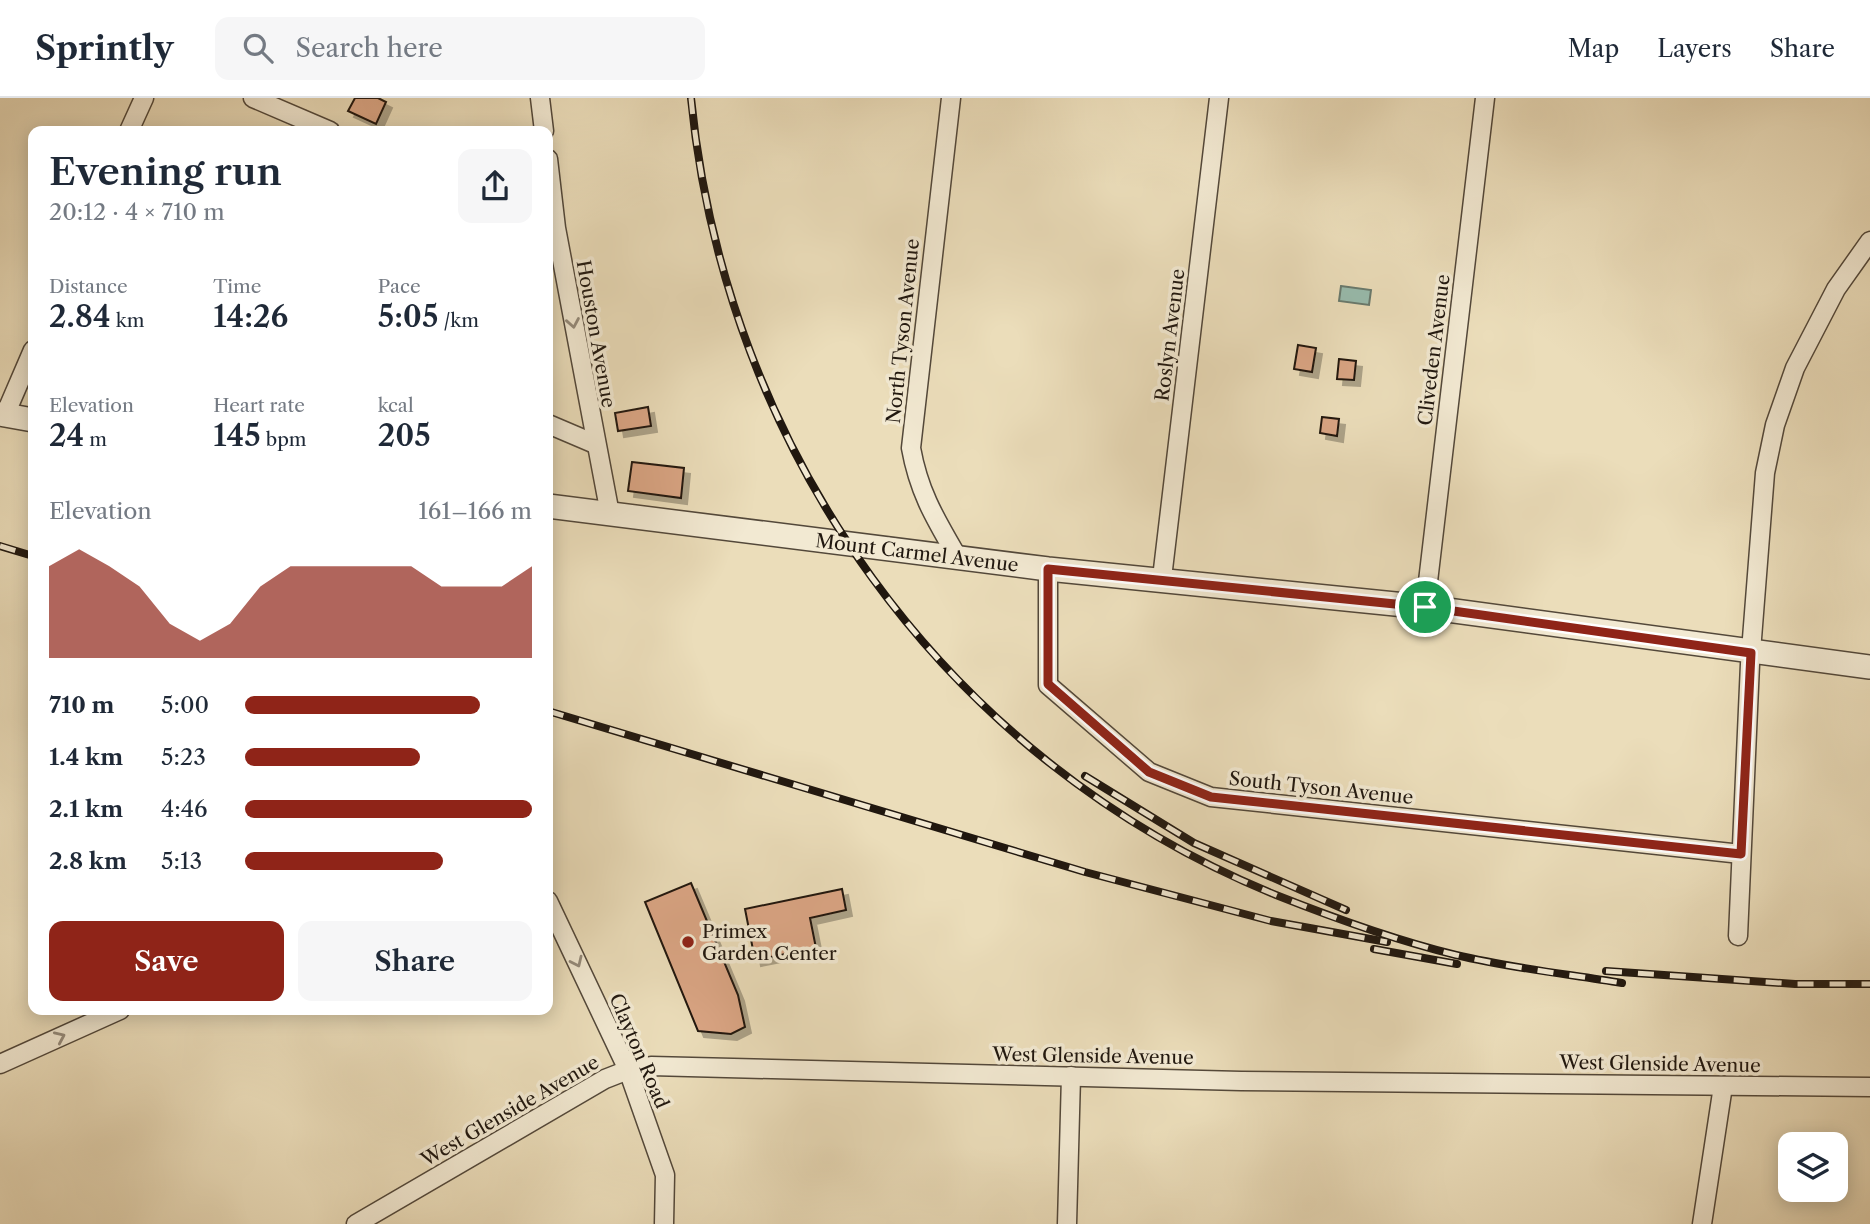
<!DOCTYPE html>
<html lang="en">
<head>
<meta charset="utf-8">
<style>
  :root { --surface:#fff; --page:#f6f6f7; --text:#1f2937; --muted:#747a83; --line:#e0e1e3; --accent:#8f2418 }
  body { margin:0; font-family:"Libre Caslon Text",serif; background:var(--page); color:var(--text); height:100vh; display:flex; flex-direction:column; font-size:26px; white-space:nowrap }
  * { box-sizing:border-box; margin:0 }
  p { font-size:23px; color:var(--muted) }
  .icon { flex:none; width:38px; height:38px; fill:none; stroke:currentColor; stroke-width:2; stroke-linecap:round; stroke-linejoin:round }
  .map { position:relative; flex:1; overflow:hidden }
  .drawer { position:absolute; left:28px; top:28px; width:525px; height:889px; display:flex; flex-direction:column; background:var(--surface); border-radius:14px; box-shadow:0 4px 18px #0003 }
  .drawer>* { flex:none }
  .tools { position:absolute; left:1778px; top:1034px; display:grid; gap:14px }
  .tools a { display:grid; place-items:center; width:70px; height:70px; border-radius:14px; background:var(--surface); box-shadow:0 4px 18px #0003; font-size:35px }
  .pin { position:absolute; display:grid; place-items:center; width:60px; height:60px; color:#fff; margin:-30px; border:4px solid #fff; border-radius:50%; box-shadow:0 2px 7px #0007 }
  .round { display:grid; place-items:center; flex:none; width:74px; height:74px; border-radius:14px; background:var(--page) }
  .summary { display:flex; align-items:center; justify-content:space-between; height:119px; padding:0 21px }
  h1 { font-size:38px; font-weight:600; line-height:52px }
  .metrics { display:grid; grid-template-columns:repeat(3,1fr); gap:10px; height:119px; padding:7px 21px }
  .metrics div { display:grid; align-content:center }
  .metrics b { font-size:30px; font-weight:600 }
  .metrics small { font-size:19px; font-weight:400 }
  .metrics p { font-size:19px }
  .chart { height:196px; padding:14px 21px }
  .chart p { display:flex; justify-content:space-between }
  .chart svg { width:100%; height:126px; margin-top:7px; fill:var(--accent); opacity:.7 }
  .primary-button { display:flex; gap:14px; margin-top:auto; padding:14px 21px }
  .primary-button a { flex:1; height:80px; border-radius:14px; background:var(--accent); color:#fff; font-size:28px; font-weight:600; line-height:80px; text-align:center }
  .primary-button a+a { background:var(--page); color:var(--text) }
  ul { padding:0 21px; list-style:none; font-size:23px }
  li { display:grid; grid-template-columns:112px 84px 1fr; align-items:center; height:52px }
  li i { height:18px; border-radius:9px; background:var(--accent) }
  header { display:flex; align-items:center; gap:42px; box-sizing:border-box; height:98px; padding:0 35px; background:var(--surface); border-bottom:2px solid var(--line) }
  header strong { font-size:33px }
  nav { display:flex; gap:38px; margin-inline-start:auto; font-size:24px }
  .search { width:490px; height:63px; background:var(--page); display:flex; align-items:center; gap:18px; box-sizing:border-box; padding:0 24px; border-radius:14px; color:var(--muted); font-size:26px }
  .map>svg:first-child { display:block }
  .water { fill:#98bcae; stroke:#687a6e; stroke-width:2 }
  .building { fill:#daa584; stroke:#20170f; stroke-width:2; filter:url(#shadow) }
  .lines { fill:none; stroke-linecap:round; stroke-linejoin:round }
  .minor-casing { stroke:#53483a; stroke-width:21 }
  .tertiary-casing { stroke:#53483a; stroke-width:26 }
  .minor { stroke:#f2e9d2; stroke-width:18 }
  .tertiary { stroke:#f2e9d2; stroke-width:23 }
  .rail-casing { stroke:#20170f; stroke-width:8 }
  .rail { stroke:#f2e9d2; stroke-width:5; stroke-dasharray:16; stroke-linecap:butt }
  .oneway { stroke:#948a7a }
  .route-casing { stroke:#fff; stroke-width:14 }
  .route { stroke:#8f2418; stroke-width:9 }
  .poi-dot { fill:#8f2418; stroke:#f2e9d2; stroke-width:2.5 }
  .labels { text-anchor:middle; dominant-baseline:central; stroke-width:7; stroke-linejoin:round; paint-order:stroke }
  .street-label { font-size:19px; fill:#20170f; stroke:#f2e9d2 }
  .poi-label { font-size:19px; fill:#20170f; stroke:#f2e9d2; text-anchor:start }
</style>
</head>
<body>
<header>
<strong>Sprintly</strong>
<div class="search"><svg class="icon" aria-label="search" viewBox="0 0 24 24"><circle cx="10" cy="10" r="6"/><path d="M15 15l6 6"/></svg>Search here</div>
<nav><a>Map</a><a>Layers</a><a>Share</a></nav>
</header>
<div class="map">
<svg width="1870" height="1126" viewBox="0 0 1870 1126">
  <defs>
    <filter id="shadow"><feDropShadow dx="6" dy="6" stdDeviation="0" flood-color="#0004"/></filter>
  </defs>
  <rect width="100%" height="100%" fill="#ebddba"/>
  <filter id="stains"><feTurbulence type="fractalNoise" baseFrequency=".00286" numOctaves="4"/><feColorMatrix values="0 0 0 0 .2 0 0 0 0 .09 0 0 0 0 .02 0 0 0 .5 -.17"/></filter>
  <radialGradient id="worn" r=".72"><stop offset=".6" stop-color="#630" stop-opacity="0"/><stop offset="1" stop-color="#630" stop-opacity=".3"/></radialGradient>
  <path class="water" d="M1341,188L1371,192L1369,207L1339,203Z"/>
  <g class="building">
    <path d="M355,0H378L386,4L376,26L348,13Z"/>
    <path d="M1298,247L1316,250L1312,274L1294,271Z"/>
    <path d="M1339,261L1356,263L1354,282L1337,281Z"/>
    <path d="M648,309L651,328L618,333L615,315Z"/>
    <path d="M1322,319L1339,321L1337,338L1320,335Z"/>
    <path d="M632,364L684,370L681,400L628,393Z"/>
    <path d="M691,785L738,897L745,929L731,936L698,933L645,804Z"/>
    <path d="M842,791L846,812L810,820L816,850L755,862L745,811Z"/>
  </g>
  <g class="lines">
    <g class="minor-casing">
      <g id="minor">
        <path d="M253,0L330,33"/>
        <path d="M540,0L544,33"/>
        <path d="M951,0L911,350C919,395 936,422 958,460"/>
        <path d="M129,33L144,0"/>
        <path d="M548,61L556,130L610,416"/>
        <path d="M5,317L33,252"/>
        <path d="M548,326L595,346"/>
        <path d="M1048,471V587L1149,674L1211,699L1741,756"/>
        <path d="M1162,480L1219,0"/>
        <path d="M1425,509L1485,0"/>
        <path d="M548,803L628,972L665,1077L664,1126"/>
        <path d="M1738,838L1750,566L1765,375L1775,327L1795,270L1836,191L1870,143"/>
        <path d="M0,966L120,912"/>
        <path d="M356,1126L605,981L628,972L651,968L1241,983L1870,989"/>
        <path d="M1067,1126L1071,978"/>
        <path d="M1702,1126L1723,988"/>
      </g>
    </g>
    <g class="tertiary-casing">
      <g id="tertiary">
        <path d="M0,316L33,322"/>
        <path d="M548,408L1048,471L1425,509L1870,569"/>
      </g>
    </g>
    <use href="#minor" class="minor"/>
    <use href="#tertiary" class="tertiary"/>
    <g class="rail-casing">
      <g id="rail">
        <path d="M691,0C725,352 946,663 1276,797C1334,820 1395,842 1456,857C1511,870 1567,876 1622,885"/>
        <path d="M0,448L33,458"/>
        <path d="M548,613L1085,774L1271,823L1387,844"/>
        <path d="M1085,678L1194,745L1346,812"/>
        <path d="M1374,851L1457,866"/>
        <path d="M1606,873L1795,886H1870"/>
      </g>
    </g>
    <use href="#rail" class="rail"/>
  </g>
  <defs><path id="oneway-chevron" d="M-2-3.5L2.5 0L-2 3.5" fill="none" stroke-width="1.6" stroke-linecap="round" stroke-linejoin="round" transform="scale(1.75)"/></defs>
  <g class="oneway">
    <use href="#oneway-chevron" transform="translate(573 225) rotate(80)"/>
    <use href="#oneway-chevron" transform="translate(577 864) rotate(65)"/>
    <use href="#oneway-chevron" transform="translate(60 939) rotate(-24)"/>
  </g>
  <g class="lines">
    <g class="route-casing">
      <path id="route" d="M1048,471L1425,509L1751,555L1741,756L1211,699L1149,674L1048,586Z"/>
    </g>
    <use href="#route" class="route"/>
  </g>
  <circle class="poi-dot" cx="688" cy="844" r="7"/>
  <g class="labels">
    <g class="street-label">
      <text transform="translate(903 233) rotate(-84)">North Tyson Avenue</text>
      <text transform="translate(596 236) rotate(80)">Houston Avenue</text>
      <text transform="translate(1170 237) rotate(-83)">Roslyn Avenue</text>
      <text transform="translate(1434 252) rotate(-83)">Cliveden Avenue</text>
      <text transform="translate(917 455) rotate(7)">Mount Carmel Avenue</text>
      <text transform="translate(1321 690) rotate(6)">South Tyson Avenue</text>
      <text transform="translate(639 953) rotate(67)">Clayton Road</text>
      <text transform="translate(1093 958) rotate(1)">West Glenside Avenue</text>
      <text transform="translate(1660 966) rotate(1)">West Glenside Avenue</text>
      <text transform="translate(510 1013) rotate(-30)">West Glenside Avenue</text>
    </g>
    <g class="poi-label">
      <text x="702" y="833">Primex<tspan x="702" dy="22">Garden Center</tspan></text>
    </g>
  </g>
  <rect width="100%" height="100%" filter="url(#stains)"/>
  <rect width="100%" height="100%" fill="url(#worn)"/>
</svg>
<div class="tools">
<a><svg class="icon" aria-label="layers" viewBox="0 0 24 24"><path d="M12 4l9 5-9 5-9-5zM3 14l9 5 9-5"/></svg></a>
</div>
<div class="pin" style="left:1425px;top:509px;background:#1e9e55"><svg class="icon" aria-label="arrive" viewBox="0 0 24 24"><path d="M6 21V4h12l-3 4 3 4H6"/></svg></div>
<section class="drawer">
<div class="summary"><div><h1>Evening run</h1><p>20:12 · 4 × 710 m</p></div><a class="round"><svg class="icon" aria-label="share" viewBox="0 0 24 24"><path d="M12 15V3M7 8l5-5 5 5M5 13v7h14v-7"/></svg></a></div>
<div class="metrics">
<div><p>Distance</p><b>2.84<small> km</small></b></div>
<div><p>Time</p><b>14:26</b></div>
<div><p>Pace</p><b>5:05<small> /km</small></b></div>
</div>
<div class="metrics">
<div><p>Elevation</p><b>24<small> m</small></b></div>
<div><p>Heart rate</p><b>145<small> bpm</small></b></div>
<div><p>kcal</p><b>205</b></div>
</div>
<div class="chart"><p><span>Elevation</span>161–166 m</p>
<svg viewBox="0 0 160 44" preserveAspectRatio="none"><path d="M0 44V12L10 6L20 12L30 19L40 32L50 38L60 32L70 19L80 12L90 12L100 12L110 12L120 12L130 19L140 19L150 19L160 12V44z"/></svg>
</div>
<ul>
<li><b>710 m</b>5:00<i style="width:82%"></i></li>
<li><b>1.4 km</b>5:23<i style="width:61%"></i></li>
<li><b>2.1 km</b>4:46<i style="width:100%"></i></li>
<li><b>2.8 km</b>5:13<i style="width:69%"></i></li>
</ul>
<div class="primary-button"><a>Save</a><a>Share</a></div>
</section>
</div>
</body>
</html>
